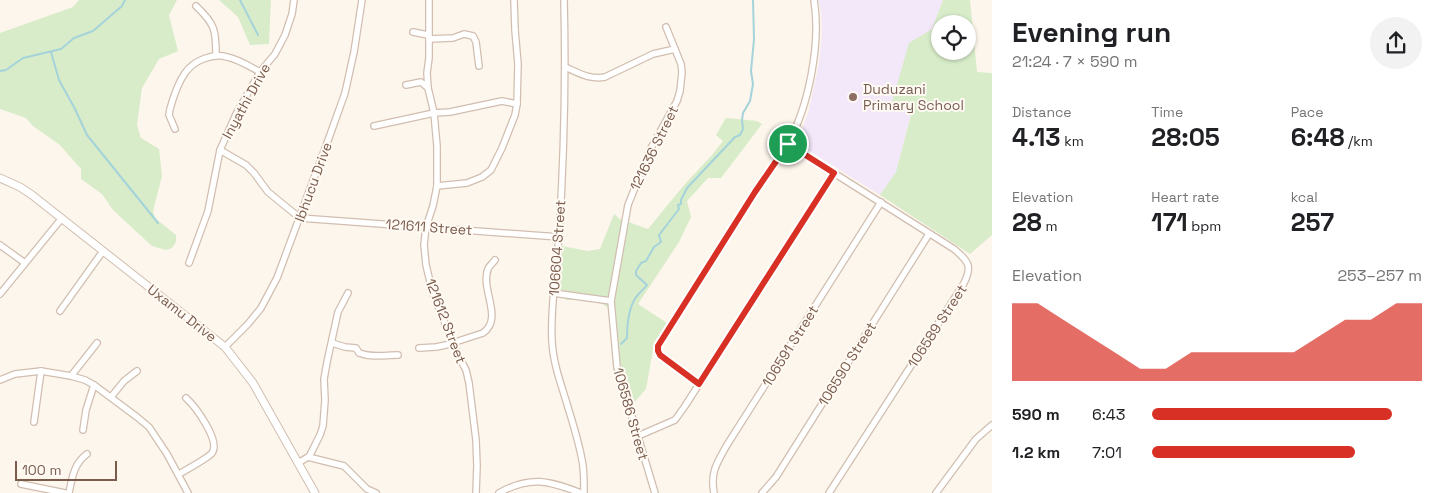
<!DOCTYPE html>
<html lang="en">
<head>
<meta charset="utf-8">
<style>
  :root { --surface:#fff; --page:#f2f2f2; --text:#202124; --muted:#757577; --accent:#d93025 }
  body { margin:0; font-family:"Space Grotesk",sans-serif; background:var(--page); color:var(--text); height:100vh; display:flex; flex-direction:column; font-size:19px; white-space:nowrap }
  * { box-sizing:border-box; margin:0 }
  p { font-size:16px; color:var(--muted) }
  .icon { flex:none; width:28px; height:28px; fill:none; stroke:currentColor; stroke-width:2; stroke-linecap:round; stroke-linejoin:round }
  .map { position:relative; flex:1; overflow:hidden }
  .side { display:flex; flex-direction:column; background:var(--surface); width:450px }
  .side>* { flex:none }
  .buttons { position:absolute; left:931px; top:15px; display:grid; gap:10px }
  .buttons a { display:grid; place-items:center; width:45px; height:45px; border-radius:50%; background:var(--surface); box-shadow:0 1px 4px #0004; font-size:25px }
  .scale { position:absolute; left:15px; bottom:12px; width:102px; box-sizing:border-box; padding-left:5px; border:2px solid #7a5c4d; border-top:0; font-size:14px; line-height:18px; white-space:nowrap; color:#7a5c4d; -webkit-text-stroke:4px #fffaf3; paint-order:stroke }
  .pin { position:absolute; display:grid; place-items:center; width:42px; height:42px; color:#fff; margin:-21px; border:2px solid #fff; border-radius:50%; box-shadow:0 1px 5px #0007 }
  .round { display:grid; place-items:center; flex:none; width:52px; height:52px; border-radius:26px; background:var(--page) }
  .head { display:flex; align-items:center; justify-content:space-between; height:85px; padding:0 20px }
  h1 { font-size:28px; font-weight:800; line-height:38px }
  .stats { display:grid; grid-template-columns:repeat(3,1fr); gap:8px; height:85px; padding:5px 20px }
  .stats div { display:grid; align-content:center }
  .stats b { font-size:25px; font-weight:800 }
  .stats small { font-size:14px; font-weight:400 }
  .stats p { font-size:14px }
  .chart { height:140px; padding:10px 20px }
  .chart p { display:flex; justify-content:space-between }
  .chart svg { width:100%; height:90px; margin-top:5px; fill:var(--accent); opacity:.7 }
  ul { padding:0 20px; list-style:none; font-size:16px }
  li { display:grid; grid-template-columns:80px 60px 1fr; align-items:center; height:38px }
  li i { height:12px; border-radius:6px; background:var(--accent) }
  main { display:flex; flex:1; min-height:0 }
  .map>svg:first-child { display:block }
  .education { fill:#f3e8fa }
  .grass { fill:#d8ecc9; fill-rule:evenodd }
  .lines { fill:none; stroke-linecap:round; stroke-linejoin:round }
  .stream { stroke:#a5d3da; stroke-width:2 }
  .minor-casing { stroke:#d1beb0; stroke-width:8 }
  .tertiary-casing { stroke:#d1beb0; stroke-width:9 }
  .minor { stroke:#fff; stroke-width:5.5 }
  .tertiary { stroke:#fff; stroke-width:7 }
  .route-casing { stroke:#fff; stroke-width:10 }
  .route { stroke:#d93025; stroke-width:6 }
  .education-dot { fill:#8d6e63; stroke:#fffaf3; stroke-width:2 }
  .labels { text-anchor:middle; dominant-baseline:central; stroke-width:4; stroke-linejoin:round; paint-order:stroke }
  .education-label { font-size:14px; fill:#785e54; stroke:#fffaf3; text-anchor:start }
  .street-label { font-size:14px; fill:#7a5c4d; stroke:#fffaf3 }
</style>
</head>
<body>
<main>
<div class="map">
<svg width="992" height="493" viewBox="0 0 992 493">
  <rect width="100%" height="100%" fill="#fdf6ec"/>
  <path class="education" d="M818,0H943L932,29L892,105L912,110L896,173L880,195L795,142L802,130L809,110L819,63L822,34L821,11Z"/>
  <g class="grass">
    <path d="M79,0H177L169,15L178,51L159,59L142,88L137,125L141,138L159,149L162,176L153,211L155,218L176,235V242L172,248L166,250L152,246L113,210L102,194L81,179V169L60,145L33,126L26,118L0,109V33L73,7Z"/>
    <path d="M219,0H271L269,44L250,45L238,17Z"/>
    <path d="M943,0H970L977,72L992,73V235L970,254L880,195L896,172L912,111L891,105L909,43L932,29ZM940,24H968V51H940Z"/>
    <path d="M726,118L757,121L762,124L721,178H708L687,201L691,217L679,242L638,304L667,323L654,344L646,389L631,406L626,409L613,368L609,309C599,298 580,301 566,300L558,288L562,246L588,251L600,249L614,214L620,219L648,229L684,185L712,155L723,141L716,135Z"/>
  </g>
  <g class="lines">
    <g class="stream">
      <path d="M240,0L258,35"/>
      <path d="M51,52L59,80L75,109L87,135L158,223"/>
      <path d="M0,71L6,70L23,58L61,49L74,38L93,31L122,6L125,0"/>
      <path d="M621,344L627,338C627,324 628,309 636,297C639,293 644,289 647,285L636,275V271L641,263L646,261L654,247L661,242L659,235L679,209L678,205L681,204V200L687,188L735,137L740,135L743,129L742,120L743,113L750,101L753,84L751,71L754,39L753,0"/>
    </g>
    <g class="minor-casing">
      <g id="minor">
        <path d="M429,0V58L427,73L428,88L434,113L437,146V186L433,206L426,227L424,245L426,265L433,294L458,355L466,370L469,383L476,440L477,466L476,493"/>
        <path d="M564,0C566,78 564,157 559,235C557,271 550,306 552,341C553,363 561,384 567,404C573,424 580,445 583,466C584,475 584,484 584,493"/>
        <path d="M196,6C215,24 216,30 216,55"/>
        <path d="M413,32L428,35"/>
        <path d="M429,39L453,38L464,34L473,36L476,42L479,66"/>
        <path d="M565,67C579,73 590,80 605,77L653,54L675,49"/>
        <path d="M406,85L421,82L428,88"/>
        <path d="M374,126L434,113L450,112L502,101L517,104"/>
        <path d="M175,129L169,115L170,109C173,98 178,83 185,73C194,60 213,53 227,57C238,59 249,66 260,72"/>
        <path d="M788,144L954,249C969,262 973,266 963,285L829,493"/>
        <path d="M220,150L246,165L254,173L268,192L300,218L559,237"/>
        <path d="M437,186L467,183L482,177L491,170L502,148L515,115L517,104L518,64L515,30L514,0"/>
        <path d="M0,245L25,263"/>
        <path d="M189,263L208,211L220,150L236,114L260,72L275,54L285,35L292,14L294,0"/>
        <path d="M553,293L611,301L617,367L655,493"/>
        <path d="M0,294L62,218"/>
        <path d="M611,301L628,205L650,150L677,101L680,91L682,72L681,64L666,27"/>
        <path d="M60,311L103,251"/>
        <path d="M332,343L345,347L356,348L359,353C372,358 385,355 398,355"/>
        <path d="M225,347L248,324L261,308L277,278L330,135L345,93L354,52L362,0"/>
        <path d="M419,348L436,347L446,345L483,333C504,318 480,290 488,269C489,266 493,263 495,260"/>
        <path d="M71,376L97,343"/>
        <path d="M0,380L15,374L41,371L71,376L85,380L94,385L137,417L149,427L167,454L188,493"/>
        <path d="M699,383L660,355L658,351V346C669,327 681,309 692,291C711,261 730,231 749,201C761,182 776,164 787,144C809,108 821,42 814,0"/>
        <path d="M111,397L124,381L137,371"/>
        <path d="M34,422L41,371"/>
        <path d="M83,430L86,410L94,385"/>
        <path d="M638,436L675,420L685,406L834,173"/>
        <path d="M309,457L320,435L323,426L325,400L324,379L327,362L338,312L348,293"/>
        <path d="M298,463L308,457L344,466L367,489L376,493"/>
        <path d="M179,474C186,470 208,458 212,453C221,441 195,406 186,398"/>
        <path d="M21,484L65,493"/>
        <path d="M69,493C72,478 74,463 87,454"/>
        <path d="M499,493C531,475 549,481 581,493"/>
        <path d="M714,493C710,472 717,463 727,445L881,202"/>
        <path d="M762,493L776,477L929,234"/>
        <path d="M936,493L976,439L992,425"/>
      </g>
    </g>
    <g class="tertiary-casing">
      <path id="tertiary" d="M0,178L20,187L32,195L225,347L253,383L315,493"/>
    </g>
    <use href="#minor" class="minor"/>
    <use href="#tertiary" class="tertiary"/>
  </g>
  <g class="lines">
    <g class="route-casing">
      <path id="route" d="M788,144L834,173L699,384L660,355L658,351V346L755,192Z"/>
    </g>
    <use href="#route" class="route"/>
  </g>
  <circle class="education-dot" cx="853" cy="97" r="5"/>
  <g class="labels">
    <g class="education-label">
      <text x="863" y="89">Duduzani<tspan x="863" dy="16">Primary School</tspan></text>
    </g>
    <g class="street-label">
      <text transform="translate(246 101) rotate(-61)">Inyathi Drive</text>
      <text transform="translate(654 148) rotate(-64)">121636 Street</text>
      <text transform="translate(313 182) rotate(-70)">Ibhucu Drive</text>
      <text transform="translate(429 227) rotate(4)">121611 Street</text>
      <text transform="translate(557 248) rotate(-86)">106604 Street</text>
      <text transform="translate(182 313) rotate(38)">Uxamu Drive</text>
      <text transform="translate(446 321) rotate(69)">121612 Street</text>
      <text transform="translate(937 326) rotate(-57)">106589 Street</text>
      <text transform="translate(790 346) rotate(-58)">106591 Street</text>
      <text transform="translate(847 364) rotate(-58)">106590 Street</text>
      <text transform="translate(631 414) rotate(74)">106586 Street</text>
    </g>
  </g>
</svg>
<div class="buttons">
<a><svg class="icon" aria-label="locate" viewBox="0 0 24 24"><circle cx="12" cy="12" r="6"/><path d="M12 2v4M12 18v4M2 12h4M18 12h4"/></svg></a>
</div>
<div class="scale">100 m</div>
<div class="pin" style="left:788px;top:144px;background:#1e9e55"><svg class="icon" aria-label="arrive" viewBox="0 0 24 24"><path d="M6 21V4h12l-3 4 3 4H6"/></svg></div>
</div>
<section class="side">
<div class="head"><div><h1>Evening run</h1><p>21:24 · 7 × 590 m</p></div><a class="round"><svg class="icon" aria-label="share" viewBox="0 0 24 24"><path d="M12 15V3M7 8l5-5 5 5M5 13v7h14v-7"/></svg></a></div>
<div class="stats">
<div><p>Distance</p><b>4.13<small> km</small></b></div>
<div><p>Time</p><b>28:05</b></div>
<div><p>Pace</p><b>6:48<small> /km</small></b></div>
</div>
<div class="stats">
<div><p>Elevation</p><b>28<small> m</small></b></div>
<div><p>Heart rate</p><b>171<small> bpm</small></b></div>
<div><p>kcal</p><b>257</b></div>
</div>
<div class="chart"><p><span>Elevation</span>253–257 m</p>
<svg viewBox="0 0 160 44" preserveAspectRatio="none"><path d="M0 44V6L10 6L20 14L30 22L40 30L50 38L60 38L70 30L80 30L90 30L100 30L110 30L120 22L130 14L140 14L150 6L160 6V44z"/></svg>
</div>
<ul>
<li><b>590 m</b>6:43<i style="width:89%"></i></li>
<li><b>1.2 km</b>7:01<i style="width:75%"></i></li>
</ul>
</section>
</main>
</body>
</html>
